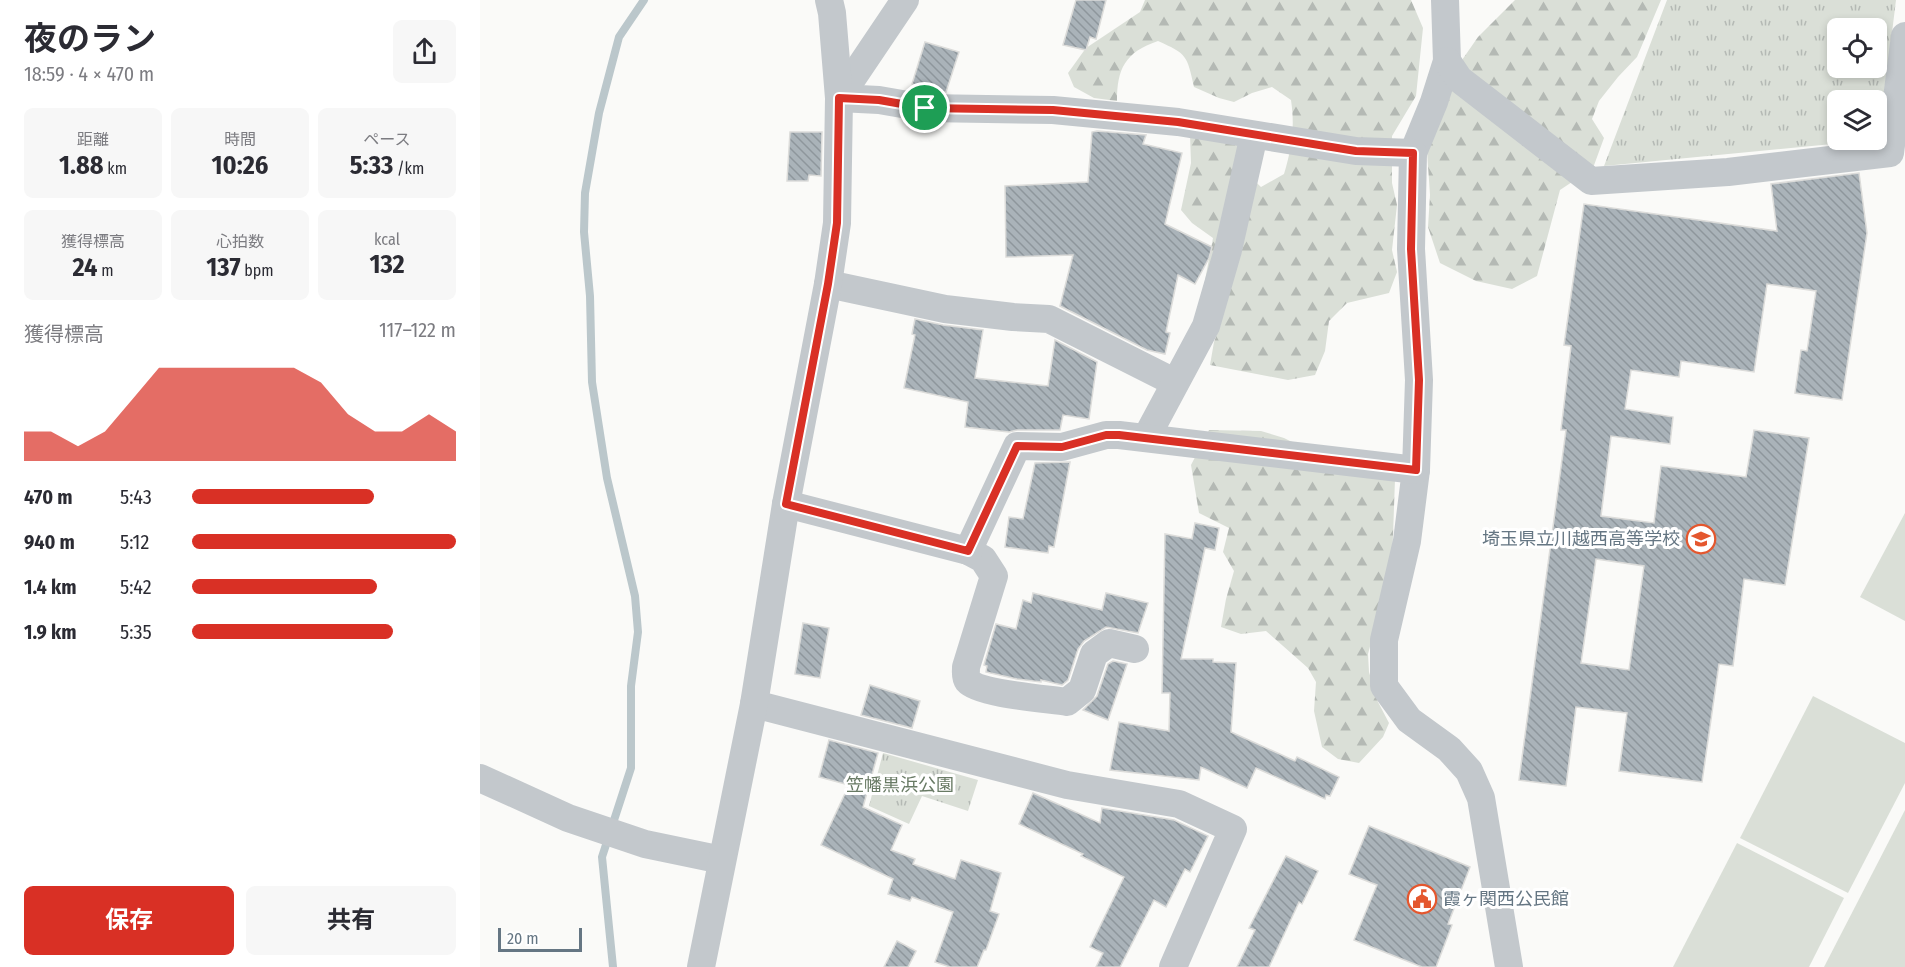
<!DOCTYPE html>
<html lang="ja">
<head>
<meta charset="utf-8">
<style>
  :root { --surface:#fff; --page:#f7f7f7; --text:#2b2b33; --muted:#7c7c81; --accent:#d93025 }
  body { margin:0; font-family:"Fira Sans Condensed","Noto Sans JP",sans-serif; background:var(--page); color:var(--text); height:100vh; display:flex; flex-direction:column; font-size:22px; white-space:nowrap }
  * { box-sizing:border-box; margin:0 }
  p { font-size:20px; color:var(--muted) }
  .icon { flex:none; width:33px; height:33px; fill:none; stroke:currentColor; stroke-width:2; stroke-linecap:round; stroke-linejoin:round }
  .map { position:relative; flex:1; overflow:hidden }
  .panel { display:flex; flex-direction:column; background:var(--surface); width:480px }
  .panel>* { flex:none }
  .controls { position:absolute; left:1347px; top:18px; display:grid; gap:12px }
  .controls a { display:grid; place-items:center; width:60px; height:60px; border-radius:9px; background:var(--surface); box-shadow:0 3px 9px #0003; font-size:30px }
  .scale { position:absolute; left:18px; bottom:15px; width:84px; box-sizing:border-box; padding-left:6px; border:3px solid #657683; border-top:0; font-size:16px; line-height:21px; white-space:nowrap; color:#657683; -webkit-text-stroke:4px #fff; paint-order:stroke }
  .pin { position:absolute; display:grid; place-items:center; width:51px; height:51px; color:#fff; margin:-26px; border:3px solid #fff; border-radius:50%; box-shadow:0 2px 6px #0007 }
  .round { display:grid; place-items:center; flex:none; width:63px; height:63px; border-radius:9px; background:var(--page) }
  .overview { display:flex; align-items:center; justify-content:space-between; height:102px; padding:0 24px }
  h1 { font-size:33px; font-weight:700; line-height:45px }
  .metrics { display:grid; grid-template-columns:repeat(3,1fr); gap:9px; height:102px; padding:6px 24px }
  .metrics div { display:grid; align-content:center; border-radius:9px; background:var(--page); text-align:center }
  .metrics b { font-size:26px; font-weight:700 }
  .metrics small { font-size:16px; font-weight:400 }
  .metrics p { font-size:16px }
  .chart { height:168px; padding:12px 24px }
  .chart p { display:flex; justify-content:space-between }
  .chart svg { width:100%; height:108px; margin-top:6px; fill:var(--accent); opacity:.7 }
  .action { display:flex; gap:12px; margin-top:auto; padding:12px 24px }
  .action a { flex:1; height:69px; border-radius:9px; background:var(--accent); color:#fff; font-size:24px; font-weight:700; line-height:69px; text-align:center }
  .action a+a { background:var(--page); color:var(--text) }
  ul { padding:0 24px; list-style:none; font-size:20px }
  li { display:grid; grid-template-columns:96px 72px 1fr; align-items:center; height:45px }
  li i { height:15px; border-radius:8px; background:var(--accent) }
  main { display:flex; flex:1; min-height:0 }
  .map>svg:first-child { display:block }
  .forest { fill:url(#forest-firs) }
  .park { fill:url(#park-tufts); fill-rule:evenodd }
  .garden { fill:#dadfd7 }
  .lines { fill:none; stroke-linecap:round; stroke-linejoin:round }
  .stream { stroke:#bbc7cb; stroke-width:8 }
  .building { fill:url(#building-back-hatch); stroke:#dcdcda; stroke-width:1.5; fill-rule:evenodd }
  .minor { stroke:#c3c8cc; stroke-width:28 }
  .route-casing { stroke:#fff; stroke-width:12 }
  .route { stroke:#d93025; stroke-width:8 }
  .labels { text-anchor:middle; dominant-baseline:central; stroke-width:6; stroke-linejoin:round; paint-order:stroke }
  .poi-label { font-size:18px; fill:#657683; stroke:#fff; text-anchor:end }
  .park-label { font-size:18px; fill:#687a64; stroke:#fff }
</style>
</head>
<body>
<main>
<section class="panel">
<div class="overview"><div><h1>夜のラン</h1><p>18:59 · 4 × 470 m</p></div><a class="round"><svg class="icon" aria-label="share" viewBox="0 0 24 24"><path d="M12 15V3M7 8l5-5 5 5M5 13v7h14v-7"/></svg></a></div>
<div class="metrics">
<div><p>距離</p><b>1.88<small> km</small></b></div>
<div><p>時間</p><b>10:26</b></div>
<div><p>ペース</p><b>5:33<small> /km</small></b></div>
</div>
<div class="metrics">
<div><p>獲得標高</p><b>24<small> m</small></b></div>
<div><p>心拍数</p><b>137<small> bpm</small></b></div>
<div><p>kcal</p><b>132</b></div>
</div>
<div class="chart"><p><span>獲得標高</span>117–122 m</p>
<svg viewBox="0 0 160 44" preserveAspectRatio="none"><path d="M0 44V32L10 32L20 38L30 32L40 19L50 6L60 6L70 6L80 6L90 6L100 6L110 12L120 25L130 32L140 32L150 25L160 32V44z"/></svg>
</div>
<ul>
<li><b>470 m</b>5:43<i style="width:69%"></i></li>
<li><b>940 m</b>5:12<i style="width:100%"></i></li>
<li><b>1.4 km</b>5:42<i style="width:70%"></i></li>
<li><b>1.9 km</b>5:35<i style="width:76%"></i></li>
</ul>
<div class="action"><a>保存</a><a>共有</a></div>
</section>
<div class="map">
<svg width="1425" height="967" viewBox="0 0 1425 967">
  <defs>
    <pattern id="forest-firs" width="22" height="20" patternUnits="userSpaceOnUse" patternTransform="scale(1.5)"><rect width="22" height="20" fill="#dadfd7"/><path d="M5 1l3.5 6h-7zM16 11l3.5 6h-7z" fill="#b4b9b4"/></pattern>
    <pattern id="park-tufts" width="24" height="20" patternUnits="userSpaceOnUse" patternTransform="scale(1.5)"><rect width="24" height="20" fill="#dadfd7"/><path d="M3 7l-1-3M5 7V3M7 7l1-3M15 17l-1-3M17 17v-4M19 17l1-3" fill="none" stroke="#b4b9b4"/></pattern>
    <pattern id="building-back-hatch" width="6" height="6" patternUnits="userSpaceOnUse" patternTransform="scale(1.5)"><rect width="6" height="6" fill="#aab3b9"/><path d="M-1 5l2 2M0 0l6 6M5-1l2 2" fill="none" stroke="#8e969c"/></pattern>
  </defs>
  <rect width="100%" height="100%" fill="#fafaf8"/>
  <g class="forest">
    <path d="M665,0H931L943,28L936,96L912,136V183L917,205L912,250L917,272L909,293L867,303L849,321L845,351L835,375L808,380L730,365L734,342L741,323L722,296L733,238L712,223L701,210L711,163L710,135L758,141L757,164L781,187L804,174C812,147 815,127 811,100L792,87L772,93L754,102L739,98L714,87C707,55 707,54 678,41C645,52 637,69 637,101L614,98L594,87L588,73L606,48L660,12Z"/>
    <path d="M1035,0H1181L1157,57L1138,77L1119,101L1112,119L1124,138L1113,168L1080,190L1057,276L1032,289L996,281L960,263L948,227L950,195L947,151L982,60L998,37Z"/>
    <path d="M729,430L781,431L804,438L824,448L915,479L912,564L888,654L889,672L898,702L909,723L903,737L879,763L858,759L842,747L834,711L836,682L828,668L786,631L761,634L741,627L746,599L754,571L743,552L749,528L719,513L711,465Z"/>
  </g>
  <g class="park">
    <path d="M1187,0H1416L1399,139H1397L1396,100H1358V140H1394L1124,166ZM1358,28H1396V68H1358Z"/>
    <path d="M403,753L498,780L488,811L442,796L429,824L389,806Z"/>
  </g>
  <g class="garden">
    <path d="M1425,513V621L1380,597Z"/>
    <path d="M1333,696L1425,743V783L1368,893L1260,838Z"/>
    <path d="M1425,810V967H1344Z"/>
    <path d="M1257,843L1364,898L1329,967H1193Z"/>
  </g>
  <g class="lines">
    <path class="stream" d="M133,967L122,857L151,768V686L158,632L155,596L127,478L112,382L110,296L104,232L105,193L119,113L139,37L164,0"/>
  </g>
  <g class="building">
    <path d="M596,0H626L616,39L610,37L606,50L583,45Z"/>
    <path d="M445,42L479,52L466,92H456L432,84Z"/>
    <path d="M617,131L666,135L663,144L702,153L685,224L732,247L729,258L715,284L698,275L686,332L690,333L685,354L667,350L580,306L593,255L526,257L525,186L608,182L612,132Z"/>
    <path d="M310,132H342L341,176L329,175L328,181H307Z"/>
    <path d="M1379,173L1387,233L1362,400L1315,393L1321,350L1327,351L1336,291L1287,284L1274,372L1201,361L1199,377L1151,370L1145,409L1193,417L1190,444L1131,436L1121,516L1174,523L1181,466L1266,477L1274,430L1329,438L1305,585L1264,579L1253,666L1239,664L1222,782L1139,771L1147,713L1096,707L1086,786L1039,780L1086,430H1081L1091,346L1084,345L1104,204L1297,231L1291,184ZM1116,559L1164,566L1149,670L1101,663Z"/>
    <path d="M435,319L463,325L503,330L495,378L568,386L575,340L617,362L609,419L583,415L580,430H537L529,432L485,427L488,402L424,388L435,335L432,334Z"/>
    <path d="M590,462L574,547L569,546L568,553L525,547L529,517L543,519L555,463Z"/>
    <path d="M715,523L739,528L735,550L725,548L701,659H733V662L756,663L751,732L815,761L817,757L859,777L850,796L846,795L845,799L776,768L767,788L721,767L719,780L630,770L639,722L689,731L690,693H682L685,534L712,539Z"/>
    <path d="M553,593L622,610L626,593L668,603L658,633L626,627L604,641L598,649L588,680L582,685L561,680V682L537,679L506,672L507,666L504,665L516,624L536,629L543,600L551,603Z"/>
    <path d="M323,623L349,628L340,678L315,674Z"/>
    <path d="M633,661L647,664L628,720L603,710L617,696L628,664Z"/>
    <path d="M390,685L440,701L432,728L381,715Z"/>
    <path d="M349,740L398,753L383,807L422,825L411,850L435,859L433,864L475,879L481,860L521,873L510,911L519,914L506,950H504L497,967H470L455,962L473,912L432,897L430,901L408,894L413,879L341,845L369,785L339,777Z"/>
    <path d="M553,793L620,823L622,808L694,820L728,836L710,872L705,869L686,907L674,900L640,967H616L623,953L610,947L644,877L601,856L603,854L539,824Z"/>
    <path d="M889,826L990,867L968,924L972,925L956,967H942L874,940L897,885L869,874Z"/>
    <path d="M806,856L838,871L822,904L819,902L789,967H757L775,930L769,928Z"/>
    <path d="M417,941L436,951L428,967H404Z"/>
  </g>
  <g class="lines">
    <g class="minor">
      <path d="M965,0L967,61L954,102L933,153L931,249L939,380L936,470L927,541L904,640V686L929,720L969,749L989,771L1001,798L1029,967"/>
      <path d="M967,61L979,79L1111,181L1248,172L1410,153L1425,36"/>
      <path d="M359,98L399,100L445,108L573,110L698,122L876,151L933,153"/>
      <path d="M359,98L425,0"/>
      <path d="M348,284L465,309L533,317L569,319L694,382"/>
      <path d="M666,438L726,326L748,250L774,135"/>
      <path d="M306,504L488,551L503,559L514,576L486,667C486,673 485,677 488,681C499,694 569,699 587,702L602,690L614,654L629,643L655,649"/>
      <path d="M488,551L537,446L582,447L626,435H639L936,470"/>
      <path d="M274,704L587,785L699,804L753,829L693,967"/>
      <path d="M0,778L88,818L165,844L242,860"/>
      <path d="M221,967L274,704L306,504L348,284L357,223L359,98L352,13L349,0"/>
    </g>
  </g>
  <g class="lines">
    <g class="route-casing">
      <path id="route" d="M359,98L399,100L445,108L573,110L698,122L876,151L933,153L931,249L939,380L936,470L639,435H626L582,447L537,446L488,551L306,504L348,284L357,223Z"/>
    </g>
    <use href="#route" class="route"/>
  </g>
  <defs>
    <g id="school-ring" transform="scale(1.5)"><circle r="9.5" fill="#fff" stroke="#e4572e" stroke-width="1.5"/><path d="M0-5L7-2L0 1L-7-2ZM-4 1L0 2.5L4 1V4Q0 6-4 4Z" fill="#e4572e"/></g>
    <g id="civic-ring" transform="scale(1.5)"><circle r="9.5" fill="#fff" stroke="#e4572e" stroke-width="1.5"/><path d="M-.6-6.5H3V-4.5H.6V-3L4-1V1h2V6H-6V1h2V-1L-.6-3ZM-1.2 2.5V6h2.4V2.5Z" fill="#e4572e"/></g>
  </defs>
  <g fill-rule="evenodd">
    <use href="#school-ring" x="1221" y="539"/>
    <use href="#civic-ring" x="942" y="899"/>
  </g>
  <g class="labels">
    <g class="poi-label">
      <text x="1200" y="539">埼玉県立川越西高等学校</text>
      <text x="963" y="899" text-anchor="start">霞ヶ関西公民館</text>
    </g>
    <g class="park-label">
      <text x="420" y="785">笠幡黒浜公園</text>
    </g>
  </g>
</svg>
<div class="controls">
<a><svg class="icon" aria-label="locate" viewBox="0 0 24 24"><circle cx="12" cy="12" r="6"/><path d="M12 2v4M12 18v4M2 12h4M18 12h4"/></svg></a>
<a><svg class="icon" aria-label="layers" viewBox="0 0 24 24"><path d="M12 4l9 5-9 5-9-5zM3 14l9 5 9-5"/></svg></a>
</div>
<div class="scale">20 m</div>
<div class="pin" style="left:445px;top:108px;background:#1e9e55"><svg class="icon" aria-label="arrive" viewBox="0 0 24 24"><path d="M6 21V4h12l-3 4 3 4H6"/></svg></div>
</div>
</main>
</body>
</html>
